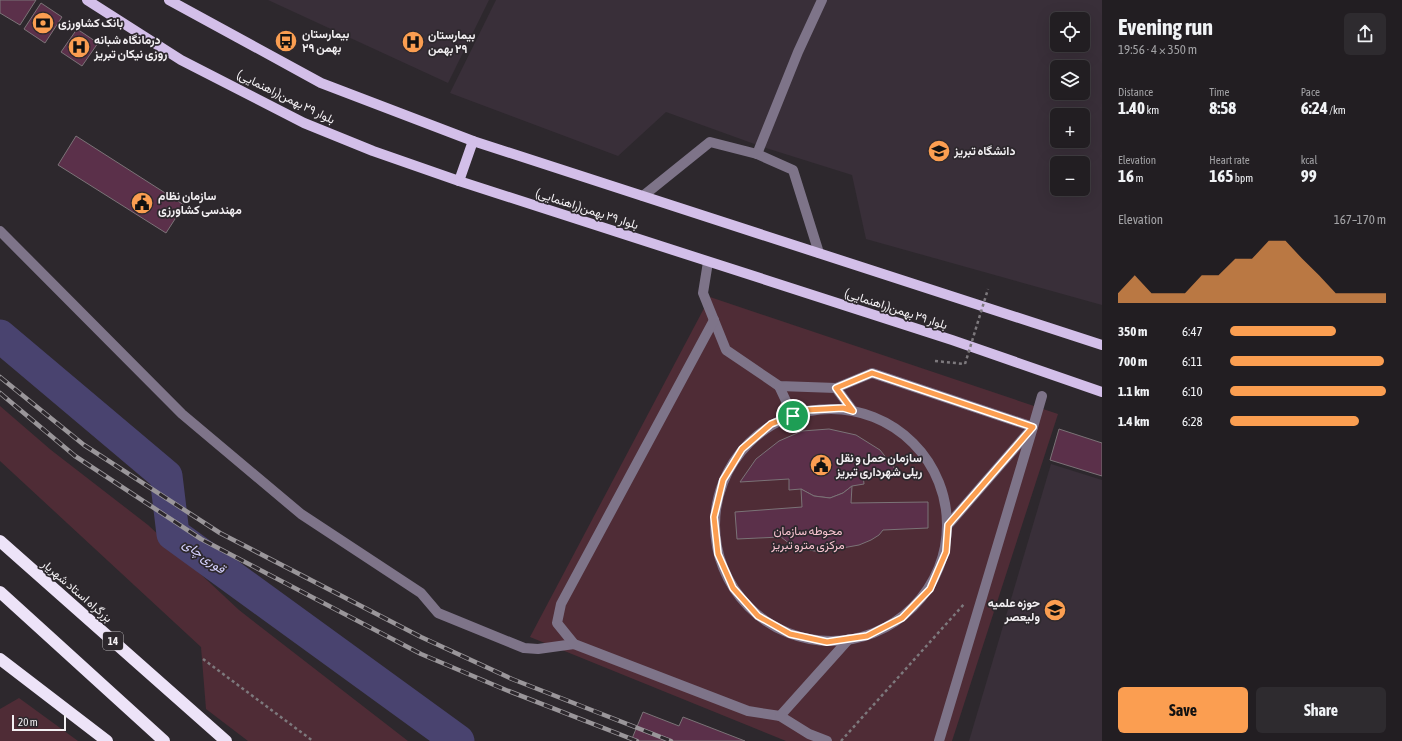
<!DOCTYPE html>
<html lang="en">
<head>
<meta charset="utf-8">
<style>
  :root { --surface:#221e22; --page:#2e2b2f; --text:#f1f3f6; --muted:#a2a2a5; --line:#3f3c40; --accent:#fb9e51 }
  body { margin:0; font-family:"Asap Condensed",Vazirmatn,sans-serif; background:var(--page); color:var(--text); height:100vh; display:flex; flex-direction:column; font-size:15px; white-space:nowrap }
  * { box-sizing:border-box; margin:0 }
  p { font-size:13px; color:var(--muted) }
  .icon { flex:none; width:22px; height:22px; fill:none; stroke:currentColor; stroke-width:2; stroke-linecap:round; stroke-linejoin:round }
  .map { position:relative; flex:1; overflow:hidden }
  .panel { display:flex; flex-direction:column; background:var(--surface); width:300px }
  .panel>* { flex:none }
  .buttons { position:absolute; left:1050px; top:12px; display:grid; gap:8px }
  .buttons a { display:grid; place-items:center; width:40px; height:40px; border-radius:6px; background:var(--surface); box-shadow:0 4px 16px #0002,0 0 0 1px var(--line); font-size:20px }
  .scale { position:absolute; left:12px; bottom:10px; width:54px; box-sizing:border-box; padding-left:4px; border:2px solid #f3f0f3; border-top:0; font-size:11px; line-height:14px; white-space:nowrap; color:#f3f0f3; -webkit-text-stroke:3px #2d282d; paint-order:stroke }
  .pin { position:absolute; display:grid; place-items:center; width:34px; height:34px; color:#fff; margin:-17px; border:2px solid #fff; border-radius:50%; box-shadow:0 1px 4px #0007 }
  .round { display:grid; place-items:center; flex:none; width:42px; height:42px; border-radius:6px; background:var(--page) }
  .headline { display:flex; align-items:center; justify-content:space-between; height:68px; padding:0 16px }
  h1 { font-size:22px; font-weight:700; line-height:30px }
  .figures { display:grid; grid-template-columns:repeat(3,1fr); gap:6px; height:68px; padding:4px 16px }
  .figures div { display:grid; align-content:center }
  .figures b { font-size:17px; font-weight:700 }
  .figures small { font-size:11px; font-weight:400 }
  .figures p { font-size:11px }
  .chart { height:112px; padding:8px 16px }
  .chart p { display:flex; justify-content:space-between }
  .chart svg { width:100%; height:72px; margin-top:4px; fill:var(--accent); opacity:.7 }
  .action { display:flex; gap:8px; margin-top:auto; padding:8px 16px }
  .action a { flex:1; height:46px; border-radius:6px; background:var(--accent); color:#111; font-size:16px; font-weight:700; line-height:46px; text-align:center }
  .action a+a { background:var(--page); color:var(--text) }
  ul { padding:0 16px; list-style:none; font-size:13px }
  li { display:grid; grid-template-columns:64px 48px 1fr; align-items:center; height:30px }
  li i { height:10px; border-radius:5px; background:var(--accent) }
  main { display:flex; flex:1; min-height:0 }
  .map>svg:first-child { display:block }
  .built { fill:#392f39; fill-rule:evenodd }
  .green { fill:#4f2c36 }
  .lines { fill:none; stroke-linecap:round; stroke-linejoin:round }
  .river { stroke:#49436f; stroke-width:33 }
  .building { fill:#5b304a; stroke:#7b7377 }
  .path { stroke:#7d797d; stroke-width:2.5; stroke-dasharray:3 3; stroke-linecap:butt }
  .minor { stroke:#7e7489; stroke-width:10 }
  .major { stroke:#d3bfe9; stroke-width:10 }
  .highway { stroke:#ede3f8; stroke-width:12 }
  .rail-casing { stroke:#9a969a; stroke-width:4.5 }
  .rail { stroke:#2d282d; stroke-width:3; stroke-dasharray:9; stroke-linecap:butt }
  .path-bridge { stroke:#7d797d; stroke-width:2.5; stroke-dasharray:3 3; stroke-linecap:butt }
  .route-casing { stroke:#fff; stroke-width:8 }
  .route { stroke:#fb9e51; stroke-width:5 }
  .labels { text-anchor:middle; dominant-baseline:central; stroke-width:3.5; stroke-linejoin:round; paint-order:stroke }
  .shield { fill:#2d282d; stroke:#b8b4b8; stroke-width:1 }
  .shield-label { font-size:11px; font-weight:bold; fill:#f3f0f3 }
  .poi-label { font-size:12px; font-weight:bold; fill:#f3f0f3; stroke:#2d282d; text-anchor:start }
  .street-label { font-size:12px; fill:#f3f0f3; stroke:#2d282d }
  .park-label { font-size:12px; fill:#f8c4d0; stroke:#2d282d }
  .water-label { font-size:13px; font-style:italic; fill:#d5d1fe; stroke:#2d282d }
</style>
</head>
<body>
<main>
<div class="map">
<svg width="1102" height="741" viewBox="0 0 1102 741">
  <rect width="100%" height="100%" fill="#2d282d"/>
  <g class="built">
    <path d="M268,0H489L448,83Z"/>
    <path d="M496,0H1102V305L866,239L852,175L760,146L666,112L618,156L450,93ZM1057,19H1083V45H1057ZM1057,67H1083V93H1057ZM1057,115H1083V141H1057ZM1057,163H1083V189H1057Z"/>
    <path d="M1051,464L1102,480V741H969Z"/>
  </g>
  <g class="green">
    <path d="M710,297L1058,414L952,741H786L530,637Z"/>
    <path d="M0,406L51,450L148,525L239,610L408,741H248L206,709L201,647L0,461Z"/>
    <path d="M19,698L78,741H0V709Z"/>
  </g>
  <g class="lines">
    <path class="river" d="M0,336L166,476L173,534L458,741"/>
  </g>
  <g class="building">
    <path d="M0,0H36L20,25L0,13Z"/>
    <path d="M41,3L62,17L45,43L24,29Z"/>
    <path d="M77,29L98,43L82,66L61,52Z"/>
    <path d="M76,136L184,205L166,233L58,165Z"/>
    <path d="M829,429L856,435L880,450L896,470L863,475L864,484L852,486L843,493L830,498L814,496L801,489L789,490V479L740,482L756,459L779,441L802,431Z"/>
    <path d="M1059,429L1102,443V476L1050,460Z"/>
    <path d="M852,486L851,503L928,502V528L883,530L879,535L871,540L859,545L826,551H814L799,547L790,544L781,537L737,539L735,512L802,507L801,489L814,496L830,498L843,493Z"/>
    <path d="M643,712L679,726L683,717L745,741H631Z"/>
  </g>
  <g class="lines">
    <g class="path">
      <path d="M935,361L965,364"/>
      <path d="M203,659L313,741"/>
      <path d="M841,741L965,603"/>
    </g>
    <g class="minor">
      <path d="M757,154L798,52L822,0"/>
      <path d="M643,196L710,142L757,154L793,170L819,253"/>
      <path d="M0,231L182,414L301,514L421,593L438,613L524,648L538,649L574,644"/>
      <path d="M708,262L703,293L726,350L779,386L836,388L872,373L1033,427L939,741"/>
      <path d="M714,320L561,604L557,623L574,644L748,711L780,716L809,734L827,741"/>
      <path d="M779,386L793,416"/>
      <path d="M836,388L853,411"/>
      <circle cx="831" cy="525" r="116"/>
      <path d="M948,525L1033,427L1042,396"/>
      <path d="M780,716L849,639"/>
    </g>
    <g class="major">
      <path d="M87,0L181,60L304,123L373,151L459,181L952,340L1102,392"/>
      <path d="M169,0L321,83L473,141L1102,345"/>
      <path d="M459,181L473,141"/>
    </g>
    <g class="highway">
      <path d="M0,541L226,741"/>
      <path d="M0,592L164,741"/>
      <path d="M0,659L107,741"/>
    </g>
    <g class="rail-casing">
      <g id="rail">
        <path d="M0,377L84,445L220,533L421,637L512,679L671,741"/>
        <path d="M0,393L75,456L201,539L421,654L506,690L637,741"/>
      </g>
    </g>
    <use href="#rail" class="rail"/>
    <path class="path-bridge" d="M965,364L988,289"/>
  </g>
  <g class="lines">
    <g class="route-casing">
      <path id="route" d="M872,373L1033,427L948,525L946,552L930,589L902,618L867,636L827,642L790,634L758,616L733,588L718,554L714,517L723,480L742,449L771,424L806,410L843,408L853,411L836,388Z"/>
    </g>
    <use href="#route" class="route"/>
  </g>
  <defs>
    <g id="bank-disc" transform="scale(1.15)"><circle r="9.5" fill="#fb9e51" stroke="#2d282d"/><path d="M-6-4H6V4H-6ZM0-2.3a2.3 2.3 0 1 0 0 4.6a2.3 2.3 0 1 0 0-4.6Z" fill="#111"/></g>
    <g id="bus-disc" transform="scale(1.15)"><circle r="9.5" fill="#fb9e51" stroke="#2d282d"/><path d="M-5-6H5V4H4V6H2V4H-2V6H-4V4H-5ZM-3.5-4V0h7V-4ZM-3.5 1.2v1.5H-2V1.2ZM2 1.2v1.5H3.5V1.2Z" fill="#111"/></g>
    <g id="hospital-disc" transform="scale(1.15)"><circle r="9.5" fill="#fb9e51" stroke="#2d282d"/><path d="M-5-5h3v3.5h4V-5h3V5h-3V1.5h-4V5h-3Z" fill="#111"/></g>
    <g id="university-disc" transform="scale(1.15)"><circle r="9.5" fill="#fb9e51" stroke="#2d282d"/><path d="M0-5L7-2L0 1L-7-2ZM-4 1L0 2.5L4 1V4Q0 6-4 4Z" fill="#111"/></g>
    <g id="civic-disc" transform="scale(1.15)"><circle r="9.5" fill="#fb9e51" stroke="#2d282d"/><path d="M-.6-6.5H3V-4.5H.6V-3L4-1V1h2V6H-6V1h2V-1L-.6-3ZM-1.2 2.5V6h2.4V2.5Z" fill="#111"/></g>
    <g id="school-disc" transform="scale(1.15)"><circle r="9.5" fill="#fb9e51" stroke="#2d282d"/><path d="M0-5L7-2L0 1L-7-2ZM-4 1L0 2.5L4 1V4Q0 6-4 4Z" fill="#111"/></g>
  </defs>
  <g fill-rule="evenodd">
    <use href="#bank-disc" x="43" y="23"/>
    <use href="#bus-disc" x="286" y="41"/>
    <use href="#hospital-disc" x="413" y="42"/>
    <use href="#hospital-disc" x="79" y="47"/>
    <use href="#university-disc" x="939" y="151"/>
    <use href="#civic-disc" x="142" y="203"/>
    <use href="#civic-disc" x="821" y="465"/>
    <use href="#school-disc" x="1055" y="610"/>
  </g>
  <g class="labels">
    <rect class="shield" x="103" y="632" width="20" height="18" rx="3"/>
    <g class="shield-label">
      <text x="113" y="641">14</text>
    </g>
    <g class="poi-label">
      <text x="58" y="23">بانک کشاورزی</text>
      <text x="302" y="34">بیمارستان<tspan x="302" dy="14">۲۹ بهمن</tspan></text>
      <text x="428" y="35">بیمارستان<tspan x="428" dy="14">٢٩ بهمن</tspan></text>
      <text x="94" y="40">درمانگاه شبانه<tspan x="94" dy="14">روزی نیکان تبریز</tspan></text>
      <text x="954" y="151">دانشگاه تبریز</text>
      <text x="158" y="196">سازمان نظام<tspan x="158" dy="14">مهندسی کشاورزی</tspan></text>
      <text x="836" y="458">سازمان حمل و نقل<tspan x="836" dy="14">ریلی شهرداری تبریز</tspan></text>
      <text x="1040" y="603" text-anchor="end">حوزه علمیه<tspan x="1040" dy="14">ولیعصر</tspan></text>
    </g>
    <g class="street-label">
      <text transform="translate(286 97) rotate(26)">بلوار ٢٩ بهمن(راهنمایی)</text>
      <text transform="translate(587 209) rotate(18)">بلوار ٢٩ بهمن(راهنمایی)</text>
      <text transform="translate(896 309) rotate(18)">بلوار ٢٩ بهمن(راهنمایی)</text>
      <text transform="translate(77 591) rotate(41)">بزرگراه استاد شهریار</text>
    </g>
    <g class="park-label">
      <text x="808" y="531">محوطه سازمان<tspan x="808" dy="14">مرکزی مترو تبریز</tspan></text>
    </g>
    <g class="water-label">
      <text transform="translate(204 556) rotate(36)">قوری چای</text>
    </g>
  </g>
</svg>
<div class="buttons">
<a><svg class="icon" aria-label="locate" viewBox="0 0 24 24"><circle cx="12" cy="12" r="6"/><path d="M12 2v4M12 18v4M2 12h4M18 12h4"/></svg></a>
<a><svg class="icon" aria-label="layers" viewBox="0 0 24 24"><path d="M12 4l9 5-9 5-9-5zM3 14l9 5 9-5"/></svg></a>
<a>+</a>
<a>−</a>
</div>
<div class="scale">20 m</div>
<div class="pin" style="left:793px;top:416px;background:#1e9e55"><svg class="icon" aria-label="arrive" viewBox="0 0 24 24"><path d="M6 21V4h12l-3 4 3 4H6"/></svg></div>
</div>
<section class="panel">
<div class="headline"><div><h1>Evening run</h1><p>19:56 · 4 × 350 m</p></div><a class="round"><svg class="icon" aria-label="share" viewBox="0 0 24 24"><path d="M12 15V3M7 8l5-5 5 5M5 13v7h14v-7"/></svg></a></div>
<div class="figures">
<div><p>Distance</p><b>1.40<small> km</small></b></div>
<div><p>Time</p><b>8:58</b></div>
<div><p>Pace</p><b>6:24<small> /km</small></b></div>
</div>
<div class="figures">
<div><p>Elevation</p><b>16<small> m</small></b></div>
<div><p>Heart rate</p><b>165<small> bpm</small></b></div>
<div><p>kcal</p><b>99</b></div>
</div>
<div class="chart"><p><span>Elevation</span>167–170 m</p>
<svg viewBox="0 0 160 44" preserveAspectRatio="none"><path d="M0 44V38L10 27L20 38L30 38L40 38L50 27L60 27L70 17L80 17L90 6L100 6L110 17L120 27L130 38L140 38L150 38L160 38V44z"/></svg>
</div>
<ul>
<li><b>350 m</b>6:47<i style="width:68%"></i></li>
<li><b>700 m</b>6:11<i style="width:99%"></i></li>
<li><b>1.1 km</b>6:10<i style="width:100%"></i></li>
<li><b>1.4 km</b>6:28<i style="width:83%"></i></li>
</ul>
<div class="action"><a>Save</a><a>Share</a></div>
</section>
</main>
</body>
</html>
